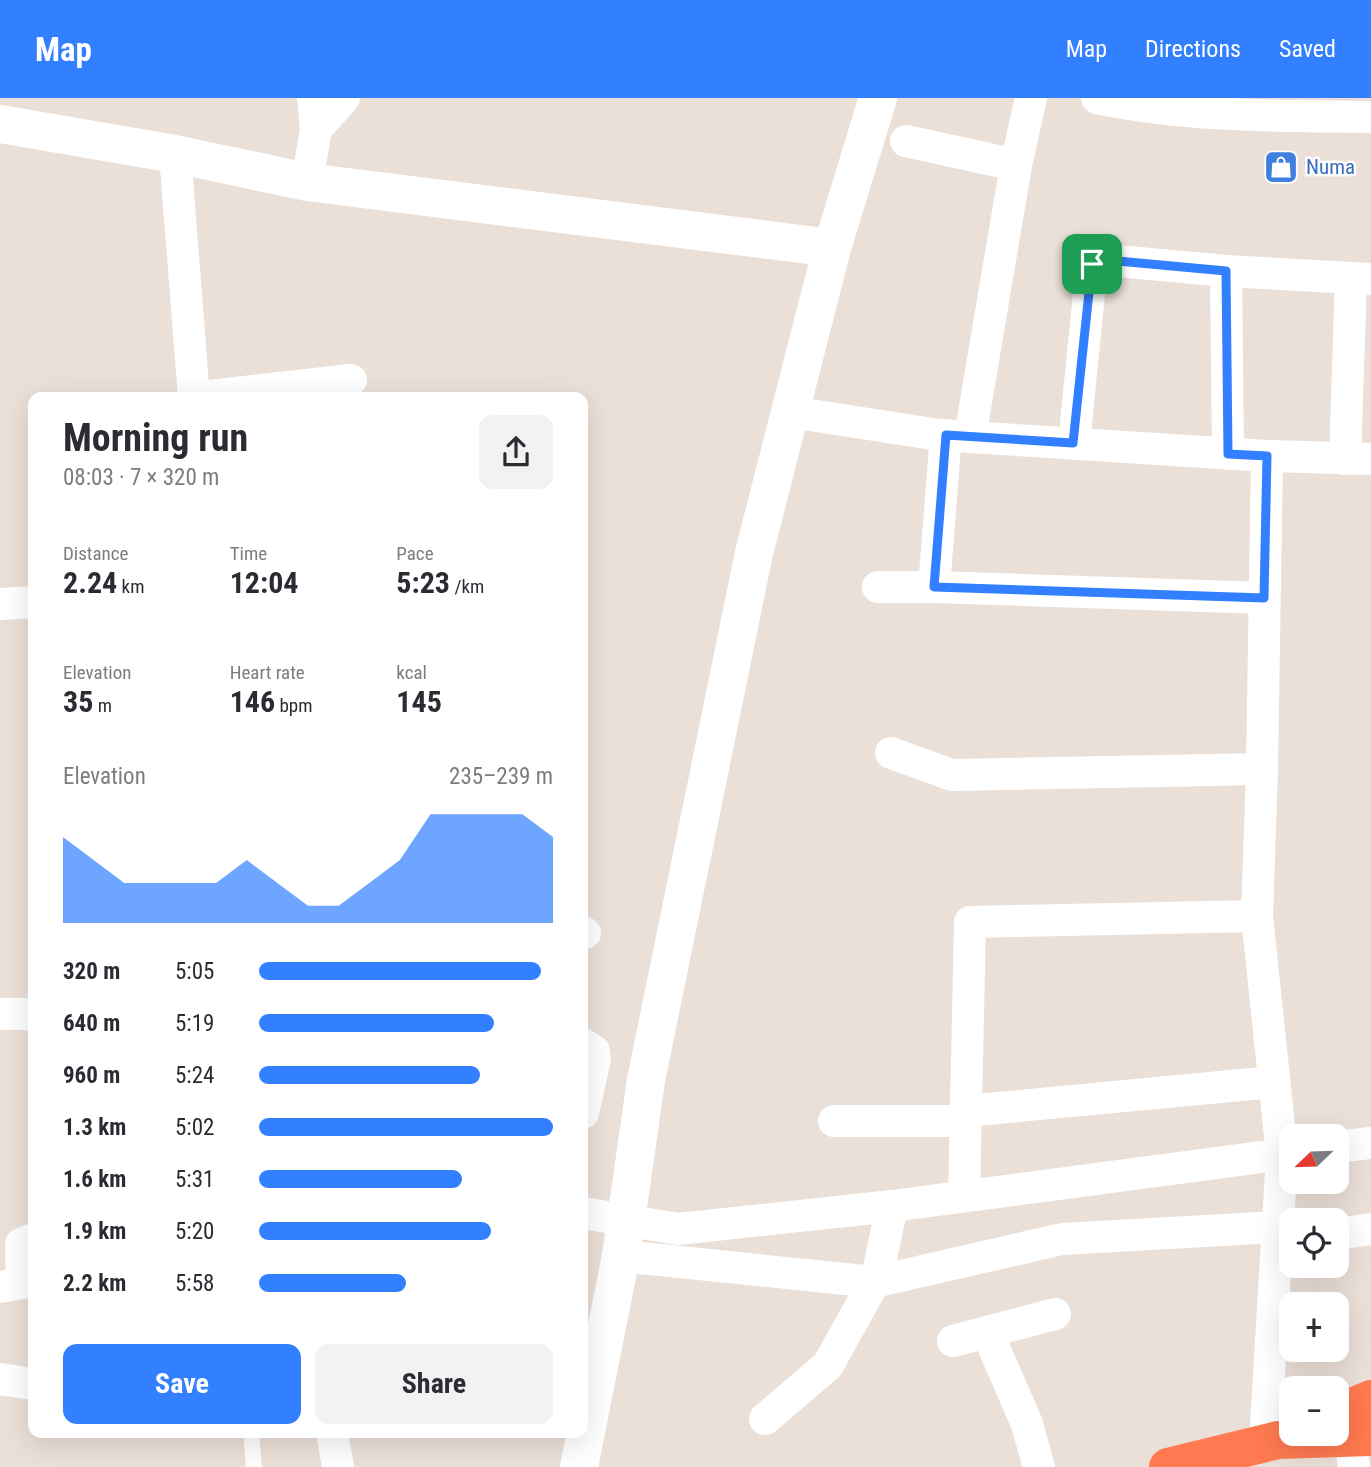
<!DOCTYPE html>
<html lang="en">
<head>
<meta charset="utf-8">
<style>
  :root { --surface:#fff; --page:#f2f2f3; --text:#2b2b33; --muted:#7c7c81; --accent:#3280ff }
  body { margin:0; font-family:"Roboto Condensed",sans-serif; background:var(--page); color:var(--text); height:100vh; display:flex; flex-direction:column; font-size:26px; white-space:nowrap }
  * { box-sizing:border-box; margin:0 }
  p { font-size:23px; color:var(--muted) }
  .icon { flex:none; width:38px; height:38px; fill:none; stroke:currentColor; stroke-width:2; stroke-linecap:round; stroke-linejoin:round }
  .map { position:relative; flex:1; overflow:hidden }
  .sheet { position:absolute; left:28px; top:294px; width:560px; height:1046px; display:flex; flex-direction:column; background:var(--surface); border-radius:14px; box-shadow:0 7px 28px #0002 }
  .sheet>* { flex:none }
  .needle { width:46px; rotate:247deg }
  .fabs { position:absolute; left:1279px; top:1026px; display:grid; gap:14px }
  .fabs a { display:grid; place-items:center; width:70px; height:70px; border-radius:14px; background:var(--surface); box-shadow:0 7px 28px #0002; font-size:35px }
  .pin { position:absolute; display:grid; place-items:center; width:60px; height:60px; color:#fff; margin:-30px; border-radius:14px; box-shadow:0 4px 10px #0006 }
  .round { display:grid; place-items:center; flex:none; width:74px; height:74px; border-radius:14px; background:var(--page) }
  .headline { display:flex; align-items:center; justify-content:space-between; height:119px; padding:0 35px }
  h1 { font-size:38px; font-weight:700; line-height:52px }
  .figures { display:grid; grid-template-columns:repeat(3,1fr); gap:10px; height:119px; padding:7px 35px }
  .figures div { display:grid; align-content:center }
  .figures b { font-size:30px; font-weight:700 }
  .figures small { font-size:19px; font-weight:400 }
  .figures p { font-size:19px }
  .chart { height:196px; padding:14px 35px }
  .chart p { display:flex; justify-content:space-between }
  .chart svg { width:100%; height:126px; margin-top:7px; fill:var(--accent); opacity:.7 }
  .primary-button { display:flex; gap:14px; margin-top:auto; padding:14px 35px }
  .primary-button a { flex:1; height:80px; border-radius:14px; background:var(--accent); color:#fff; font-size:28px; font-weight:700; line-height:80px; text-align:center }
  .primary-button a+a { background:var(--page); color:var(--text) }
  ul { padding:0 35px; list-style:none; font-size:23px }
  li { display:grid; grid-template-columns:112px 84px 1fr; align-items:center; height:52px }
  li i { height:18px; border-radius:9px; background:var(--accent) }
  header { display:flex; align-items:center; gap:42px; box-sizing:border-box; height:98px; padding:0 35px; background:var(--accent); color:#fff }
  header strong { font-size:33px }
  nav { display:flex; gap:38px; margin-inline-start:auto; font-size:24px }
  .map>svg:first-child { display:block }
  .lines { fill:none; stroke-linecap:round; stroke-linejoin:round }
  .lane { stroke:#fff; stroke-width:16 }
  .street { stroke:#fff; stroke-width:32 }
  .secondary { stroke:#fff; stroke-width:38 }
  .highway { stroke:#ff7a50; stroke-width:38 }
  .route-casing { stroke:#fff; stroke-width:14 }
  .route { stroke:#3280ff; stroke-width:9 }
  .labels { text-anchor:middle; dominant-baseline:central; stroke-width:5; stroke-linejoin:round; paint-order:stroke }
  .shop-label { font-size:21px; fill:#366cbe; stroke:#fff; text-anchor:start }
</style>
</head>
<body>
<header>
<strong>Map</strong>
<nav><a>Map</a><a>Directions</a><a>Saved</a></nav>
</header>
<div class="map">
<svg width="1371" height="1369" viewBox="0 0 1371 1369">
  <rect width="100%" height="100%" fill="#ebe0d8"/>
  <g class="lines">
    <path class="lane" d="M251,1335L254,1369"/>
    <g class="street">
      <path d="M1097,0C1188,19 1278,18 1371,19"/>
      <path d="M316,31L344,0"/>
      <path d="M906,43L1016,67"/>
      <path d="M175,56L194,299"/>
      <path d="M307,84L316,31L313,0"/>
      <path d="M1226,173L1228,356"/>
      <path d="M200,299L351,282"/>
      <path d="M791,314L939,337L1267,358L1371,361"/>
      <path d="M970,339L1016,67L1031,0"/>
      <path d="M1074,345L1092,166L1096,161L1226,173L1371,181"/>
      <path d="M1345,361L1351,180"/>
      <path d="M878,489H934L946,337"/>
      <path d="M934,489L1264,500"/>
      <path d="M0,506L33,504"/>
      <path d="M891,655L952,677L1262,671"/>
      <path d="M583,835H585"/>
      <path d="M0,916H33"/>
      <path d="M583,946L594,953L595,961L583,1015"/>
      <path d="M966,1013L1274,984"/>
      <path d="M834,1023H965"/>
      <path d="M1337,1049L1371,1045"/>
      <path d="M964,1098L970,824L1257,818"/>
      <path d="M583,1115L678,1131L892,1108L1292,1055"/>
      <path d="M1337,1136L1371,1131"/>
      <path d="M621,1158L874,1184L1062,1141L1278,1129"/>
      <path d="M0,1189L22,1185L21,1146L33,1141"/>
      <path d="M987,1234L1027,1326L1039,1369"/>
      <path d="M953,1243L1055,1216"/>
      <path d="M0,1281L33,1286"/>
      <path d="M765,1321L828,1267L877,1179L892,1108"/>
      <path d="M332,1335L338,1369"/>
      <path d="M1350,1342L1354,1369"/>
      <path d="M1265,1345L1282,1057L1257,818L1262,671L1267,358"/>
    </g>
    <g class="secondary">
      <path d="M0,26L175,56L307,84L832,150"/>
      <path d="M579,1369L621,1158L646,982L754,455L832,150L878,0"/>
    </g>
    <g class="highway">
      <path d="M1337,1315L1371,1301"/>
      <path d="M1168,1369L1278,1342L1371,1339"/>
    </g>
  </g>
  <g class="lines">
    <g class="route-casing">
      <path id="route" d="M1096,161L1226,173L1228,356L1267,358L1264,500L934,489L946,337L1073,345L1092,166Z"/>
    </g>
    <use href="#route" class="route"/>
  </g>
  <defs>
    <g id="shop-square" transform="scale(1.75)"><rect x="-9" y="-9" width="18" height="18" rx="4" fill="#3f7fe0" stroke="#fff"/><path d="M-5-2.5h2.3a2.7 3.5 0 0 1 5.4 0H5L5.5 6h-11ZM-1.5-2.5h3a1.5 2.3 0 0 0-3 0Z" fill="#fff"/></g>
  </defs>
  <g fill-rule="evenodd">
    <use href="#shop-square" x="1281" y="69"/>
  </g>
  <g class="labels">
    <g class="shop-label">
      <text x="1306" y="69">Numa</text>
    </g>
  </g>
</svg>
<div class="fabs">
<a><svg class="needle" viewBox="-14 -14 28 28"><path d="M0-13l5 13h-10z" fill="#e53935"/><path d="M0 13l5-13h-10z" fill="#7c7c81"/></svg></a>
<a><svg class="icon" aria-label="locate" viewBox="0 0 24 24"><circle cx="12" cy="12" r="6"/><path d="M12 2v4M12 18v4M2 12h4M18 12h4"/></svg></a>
<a>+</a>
<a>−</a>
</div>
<div class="pin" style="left:1092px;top:166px;background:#1e9e55"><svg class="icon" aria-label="arrive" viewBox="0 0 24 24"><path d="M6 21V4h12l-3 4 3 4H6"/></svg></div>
<section class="sheet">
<div class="headline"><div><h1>Morning run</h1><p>08:03 · 7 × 320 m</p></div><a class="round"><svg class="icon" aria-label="share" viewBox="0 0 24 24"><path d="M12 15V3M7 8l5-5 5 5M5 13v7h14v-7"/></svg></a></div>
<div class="figures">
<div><p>Distance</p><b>2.24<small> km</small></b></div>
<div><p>Time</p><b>12:04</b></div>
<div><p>Pace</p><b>5:23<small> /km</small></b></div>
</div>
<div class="figures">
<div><p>Elevation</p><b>35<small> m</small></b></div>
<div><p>Heart rate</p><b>146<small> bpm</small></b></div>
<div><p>kcal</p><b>145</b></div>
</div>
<div class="chart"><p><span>Elevation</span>235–239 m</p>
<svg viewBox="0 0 160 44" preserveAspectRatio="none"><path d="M0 44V14L10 22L20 30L30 30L40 30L50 30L60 22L70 30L80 38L90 38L100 30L110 22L120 6L130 6L140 6L150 6L160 14V44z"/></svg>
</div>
<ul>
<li><b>320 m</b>5:05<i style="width:96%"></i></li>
<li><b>640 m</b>5:19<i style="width:80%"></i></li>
<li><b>960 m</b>5:24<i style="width:75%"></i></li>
<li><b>1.3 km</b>5:02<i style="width:100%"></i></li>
<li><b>1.6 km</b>5:31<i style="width:69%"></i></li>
<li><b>1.9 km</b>5:20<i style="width:79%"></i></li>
<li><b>2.2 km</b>5:58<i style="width:50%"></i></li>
</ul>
<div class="primary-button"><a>Save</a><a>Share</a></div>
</section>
</div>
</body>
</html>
